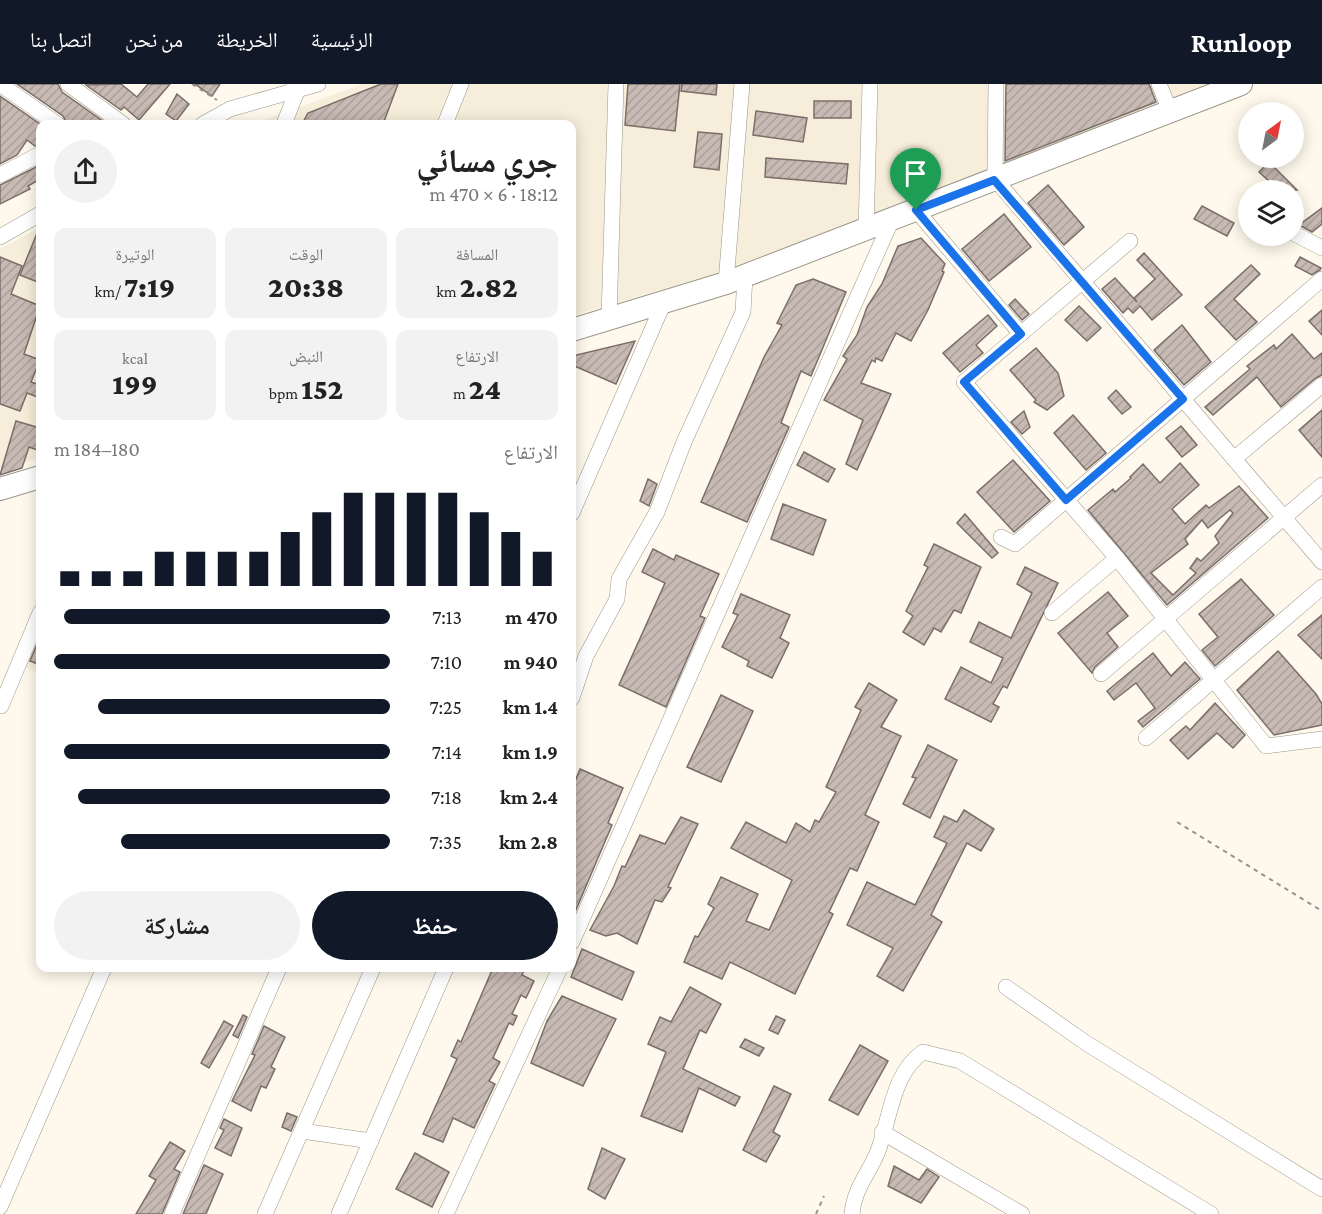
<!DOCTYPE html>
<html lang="ar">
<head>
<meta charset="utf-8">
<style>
  :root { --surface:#fff; --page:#f2f2f2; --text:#222; --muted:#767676; --accent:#111827 }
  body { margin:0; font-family:"Crimson Pro","Noto Naskh Arabic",serif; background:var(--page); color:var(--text); direction:rtl; height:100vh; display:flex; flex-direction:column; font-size:22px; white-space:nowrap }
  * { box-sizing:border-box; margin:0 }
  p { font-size:20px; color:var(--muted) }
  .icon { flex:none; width:33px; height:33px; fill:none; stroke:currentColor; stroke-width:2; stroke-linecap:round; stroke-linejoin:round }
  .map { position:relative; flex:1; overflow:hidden; direction:ltr }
  .sheet { position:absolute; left:36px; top:36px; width:540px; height:852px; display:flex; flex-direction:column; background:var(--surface); border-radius:12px; box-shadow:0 3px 15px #0003; direction:rtl }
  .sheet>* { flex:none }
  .needle { width:39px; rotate:32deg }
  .controls { position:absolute; left:1238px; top:18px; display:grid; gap:12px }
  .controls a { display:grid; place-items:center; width:66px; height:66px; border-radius:50%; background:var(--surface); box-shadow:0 3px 15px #0003; font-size:30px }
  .pin { position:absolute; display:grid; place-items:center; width:51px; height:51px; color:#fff; margin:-62px -26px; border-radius:50% 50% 50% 0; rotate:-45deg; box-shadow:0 0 6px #0007 }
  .pin .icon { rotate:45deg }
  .round { display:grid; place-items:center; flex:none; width:63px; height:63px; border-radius:32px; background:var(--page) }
  .summary { display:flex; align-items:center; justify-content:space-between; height:102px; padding:0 18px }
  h1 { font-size:33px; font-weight:800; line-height:45px }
  .metrics { display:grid; grid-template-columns:repeat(3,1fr); gap:9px; height:102px; padding:6px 18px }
  .metrics div { display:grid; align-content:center; border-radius:12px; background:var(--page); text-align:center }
  .metrics b { font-size:30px; font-weight:800 }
  .metrics small { font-size:16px; font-weight:400 }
  .metrics p { font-size:16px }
  .chart { height:168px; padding:12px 18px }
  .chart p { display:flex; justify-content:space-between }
  .chart svg { width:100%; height:108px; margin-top:6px; stroke:var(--accent); stroke-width:6 }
  .primary-button { display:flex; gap:12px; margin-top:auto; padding:12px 18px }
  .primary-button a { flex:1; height:69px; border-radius:36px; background:var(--accent); color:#fff; font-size:24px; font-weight:800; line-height:69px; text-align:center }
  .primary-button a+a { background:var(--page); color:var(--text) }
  ul { padding:0 18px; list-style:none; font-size:20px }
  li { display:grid; grid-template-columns:96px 72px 1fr; align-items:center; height:45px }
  li i { height:15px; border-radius:8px; background:var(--accent) }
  header { display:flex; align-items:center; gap:36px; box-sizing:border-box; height:84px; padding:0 30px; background:var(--accent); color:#fff }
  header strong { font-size:28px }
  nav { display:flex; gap:33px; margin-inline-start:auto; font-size:21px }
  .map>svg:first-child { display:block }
  .built { fill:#f6eeda }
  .building { fill:url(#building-hatch); stroke:#7b6e69; stroke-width:1.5; fill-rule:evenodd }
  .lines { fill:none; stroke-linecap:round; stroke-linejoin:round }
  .street-casing { stroke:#9b968a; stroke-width:16 }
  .secondary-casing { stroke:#9b968a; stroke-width:24 }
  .path { stroke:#98948c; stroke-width:2; stroke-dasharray:4.5 4.5; stroke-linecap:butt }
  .street { stroke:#fff; stroke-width:15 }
  .secondary { stroke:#fff; stroke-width:22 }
  .route-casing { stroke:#fff; stroke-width:12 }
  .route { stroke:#1a73e8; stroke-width:8 }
</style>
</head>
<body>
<header>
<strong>Runloop</strong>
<nav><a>الرئيسية</a><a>الخريطة</a><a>من نحن</a><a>اتصل بنا</a></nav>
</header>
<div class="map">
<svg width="1322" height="1130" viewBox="0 0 1322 1130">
  <defs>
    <pattern id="building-hatch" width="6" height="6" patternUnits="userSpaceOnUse" patternTransform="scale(1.5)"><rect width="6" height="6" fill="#c7b9b3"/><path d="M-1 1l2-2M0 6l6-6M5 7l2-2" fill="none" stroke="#ab9f99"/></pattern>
  </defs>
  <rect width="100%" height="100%" fill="#fef9ec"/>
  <g class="built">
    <path d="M362,0H1237L784,169L572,232V40H253Z"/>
    <path d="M40,143V374L0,385V165Z"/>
    <path d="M40,507V590L11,577Z"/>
  </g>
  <g class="building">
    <path d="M17,0H58L62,8L107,40H67L63,32Z"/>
    <path d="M121,0L137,13L148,0H170L139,36L124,23L121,26L86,1Z"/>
    <path d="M195,0H220L212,12Z"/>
    <path d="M381,0H398L383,40H302L308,29Z"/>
    <path d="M628,0H680L675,47L625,41Z"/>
    <path d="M682,0H717L716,11L681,7Z"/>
    <path d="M1006,0H1149L1156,18L1005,77Z"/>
    <path d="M177,10L189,20L176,37L166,30Z"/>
    <path d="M0,12L40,40V60L35,62L27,56L17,71L0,80Z"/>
    <rect x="814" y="17" width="37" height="17"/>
    <path d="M756,27L807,34L803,58L753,51Z"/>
    <path d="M698,48L722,50L719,86L694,83Z"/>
    <path d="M766,74L848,80L846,100L765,93Z"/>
    <path d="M1269,78L1297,106H1265L1272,100L1259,88Z"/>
    <path d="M40,81V95L28,102L30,105L0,120V101Z"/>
    <path d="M1048,101L1084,143L1064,161L1028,119Z"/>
    <path d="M1202,122L1234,139L1227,152L1194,135Z"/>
    <path d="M1322,124V140L1312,148L1299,141Z"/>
    <path d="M1004,130L1031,163L989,197L962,165Z"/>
    <path d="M40,142V199L20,191Z"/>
    <path d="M921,154L945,180L942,187L944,188L928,226L911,257L896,249L882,277L876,274L875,278L872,276L861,299L891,310L857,386L846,380L863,336L824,316L847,275L843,272L857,251L867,223L882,200L898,162Z"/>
    <path d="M1144,169L1182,211L1152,236L1140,222L1133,229L1128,224L1123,229L1102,205L1115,194L1137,218L1134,214L1155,195L1137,176Z"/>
    <path d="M0,173L22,182L11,210L40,222L24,270L40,276L31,298L40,301V314L27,309L20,327L0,320Z"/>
    <path d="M1300,173L1321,184L1320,186L1312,191L1295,182Z"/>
    <path d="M1251,181L1260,190L1234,215L1257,238L1236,256L1205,223Z"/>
    <path d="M813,195L846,208L811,292L801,287L781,339L789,343L747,438L701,418L764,273L782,241L777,239L796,201Z"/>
    <path d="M1015,215L1029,230L1022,236L1009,221Z"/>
    <path d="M1079,222L1101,244L1087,257L1065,236Z"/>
    <path d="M1322,226V251L1309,237Z"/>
    <path d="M988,231L997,242L976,261L983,269L960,288L943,269Z"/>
    <path d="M1182,241L1211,278L1184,301L1154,266Z"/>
    <path d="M1292,250L1314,275L1322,269V291L1316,294L1281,323L1257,293L1213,331L1205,323L1250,285L1247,282L1274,261L1276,265Z"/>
    <path d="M635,257L616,300L572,281V272Z"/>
    <path d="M1036,264L1058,289L1064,312L1047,326L1034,318L1036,316L1010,286Z"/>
    <path d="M1116,306L1131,323L1122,330L1108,314Z"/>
    <path d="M1322,326V373L1299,346Z"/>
    <path d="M1024,327L1030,343L1022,350L1011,338Z"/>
    <path d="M1073,331L1106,369L1086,386L1054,349Z"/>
    <path d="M16,337L40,344V367L29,363L22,384L0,391Z"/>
    <path d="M1181,342L1197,361L1182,373L1166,354Z"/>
    <path d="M804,368L835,385L828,398L797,381Z"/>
    <path d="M1013,376L1050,417L1014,448L977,408Z"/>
    <path d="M1180,379L1199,401L1172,425L1185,440L1206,421L1209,424L1239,402L1268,434L1167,521L1088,426L1113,405L1115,408L1131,394L1130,393L1143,380L1160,399ZM1230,426L1233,429L1215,452L1219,459L1201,477L1197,474L1190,484L1196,489L1173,511L1151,489L1188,460L1185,455L1202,436L1208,444Z"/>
    <path d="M648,395L657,400L649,422L640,417Z"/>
    <path d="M783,420L826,436L813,471L771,455Z"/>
    <path d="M965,430L998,469L992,474L957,439Z"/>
    <path d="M934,460L981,483L961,529L954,526L941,548L934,544L924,561L903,548L913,532L906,527L928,483L924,481Z"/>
    <path d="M653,465L674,476L676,471L719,490L700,532L705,534L666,623L619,601L665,499L642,488Z"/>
    <path d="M1025,483L1058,499L1007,604L1003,602L993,620L999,623L991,638L945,615L961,583L991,599L1003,574L970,558L979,538L1011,554L1032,509L1017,500Z"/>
    <path d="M1241,495L1274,531L1215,582L1202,566L1218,553L1199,530Z"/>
    <path d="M1108,508L1128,532L1107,549L1118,563L1095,583L1092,589L1058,549Z"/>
    <path d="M741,510L790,531L780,554L789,559L772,594L747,582L749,577L722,563L738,531L733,529Z"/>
    <path d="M1322,531V575L1298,551Z"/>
    <path d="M40,553V581L30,577Z"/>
    <path d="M1278,567L1316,610L1322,620V641L1274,651L1237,606Z"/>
    <path d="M1153,569L1171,592L1185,578L1200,595L1143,643L1138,637L1155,624L1136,599L1114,616L1107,607Z"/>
    <path d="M869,599L897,616L881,643L901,652L865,731L879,738L857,787L850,784L829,828L833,830L795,910L730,878L722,895L684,878L695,852L698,853L714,824L708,820L721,793L758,810L746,837L769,846L792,796L731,764L746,738L786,759L796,739L810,748L815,736L819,738L836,708L826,703L861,626L855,623Z"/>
    <path d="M721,611L753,627L721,698L687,683Z"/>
    <path d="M1215,619L1245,651L1233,664L1217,649L1188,675L1170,656L1186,642L1190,646Z"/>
    <path d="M928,661L957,676L930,734L903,720L916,694L912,693Z"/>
    <path d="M580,685L623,704L608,739L612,741L572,835V705Z"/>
    <path d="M964,726L994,745L981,767L967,759L931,831L942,838L903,907L877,892L893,864L847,841L867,798L915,821L947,759L934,753L944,732L957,738Z"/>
    <path d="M681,733L698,740L668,803L671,804L662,818L655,816L637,860L617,849L606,852L590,846L614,802L622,782L625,783L640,751L665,760Z"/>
    <path d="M582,865L634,888L622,916L571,893Z"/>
    <path d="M493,884H525L522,891L534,897L526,914L521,911L512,930L517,932L513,941L509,939L493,974L500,978L489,997L495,1000L474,1044L453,1034L443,1058L423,1050L457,975L451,972L458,956L461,958Z"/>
    <path d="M690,903L721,920L706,949L700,946L683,985L740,1013L735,1022L699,1004L682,1048L641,1032L666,968L648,960L660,933L671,938Z"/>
    <path d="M562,912L616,935L583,1002L531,979L547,937Z"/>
    <path d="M243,931L247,933L238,954L233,951Z"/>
    <path d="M776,932L785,936L778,950L769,946Z"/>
    <path d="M224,937L233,942L209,984L201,979Z"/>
    <path d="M264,942L285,953L271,983L275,985L266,1004L261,1002L251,1027L232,1017L255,971L252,970Z"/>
    <path d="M745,955L764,964L759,972L740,963Z"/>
    <path d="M860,961L888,977L858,1031L829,1016Z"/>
    <path d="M774,1002L791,1010L773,1048L780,1052L766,1078L743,1066Z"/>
    <path d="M287,1029L297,1033L291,1047L282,1043Z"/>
    <path d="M224,1035L242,1044L231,1072L215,1064L224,1046L220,1044Z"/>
    <path d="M170,1058L185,1067L174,1085L180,1088L162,1130H136L156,1096L149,1092Z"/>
    <path d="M602,1064L625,1075L605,1115L588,1105Z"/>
    <path d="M415,1069L449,1088L432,1123L396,1105Z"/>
    <path d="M204,1081L223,1090L206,1130H183Z"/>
    <path d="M894,1082L919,1096L927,1085L939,1093L921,1119L888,1102Z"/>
  </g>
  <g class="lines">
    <g class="street-casing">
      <g id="street">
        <path d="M0,0L57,40"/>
        <path d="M68,0L123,40"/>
        <path d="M996,0L995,95L1322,478"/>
        <path d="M1159,0L1170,27"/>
        <path d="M203,40L230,25L318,0"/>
        <path d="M284,40L297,7L294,2"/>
        <path d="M445,40L461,0"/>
        <path d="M0,91L40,70"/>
        <path d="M916,126L1021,250"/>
        <path d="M866,145L870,0"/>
        <path d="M1293,149L1322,164"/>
        <path d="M0,153L40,130"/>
        <path d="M1130,157L964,298L1117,474L1266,662L1322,655"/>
        <path d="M726,199L742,0"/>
        <path d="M609,235L616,0"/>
        <path d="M1234,375L1322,301"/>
        <path d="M572,429L664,218"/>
        <path d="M1001,453L1015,460L1322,195"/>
        <path d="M1052,529L1117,474"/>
        <path d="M1101,590L1322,401"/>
        <path d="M572,614L586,572L617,515L619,495L657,428L684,358L743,228L745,192"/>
        <path d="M1,622L40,529"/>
        <path d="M1146,654L1322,503"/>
        <path d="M572,858L892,135"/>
        <path d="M1006,903L1086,959L1322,1105"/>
        <path d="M302,1047L371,1057"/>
        <path d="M882,1048L1022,1130"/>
        <path d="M0,1123L104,884"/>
        <path d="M172,1130L279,884"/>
        <path d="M265,1130L373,884"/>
        <path d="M339,1130L446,884"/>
        <path d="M446,1130L560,884"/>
        <path d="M852,1130C854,1104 869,1090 878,1067C890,1036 892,989 923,968L960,977L1211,1130"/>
      </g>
    </g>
    <g class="secondary-casing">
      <g id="secondary">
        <path d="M572,246L726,199L1241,0"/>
        <path d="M0,405L40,393"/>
      </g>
    </g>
    <g class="path">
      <path d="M192,0L217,16"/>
      <path d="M1177,738L1322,827"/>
      <path d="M816,1130L824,1112"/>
    </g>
    <use href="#street" class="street"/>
    <use href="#secondary" class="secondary"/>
  </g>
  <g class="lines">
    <g class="route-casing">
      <path id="route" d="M994,96L1183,315L1066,416L964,298L1021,250L916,126Z"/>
    </g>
    <use href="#route" class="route"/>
  </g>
</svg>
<div class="controls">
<a><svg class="needle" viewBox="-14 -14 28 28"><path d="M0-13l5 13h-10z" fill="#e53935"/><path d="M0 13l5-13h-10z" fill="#767676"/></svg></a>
<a><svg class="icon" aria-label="layers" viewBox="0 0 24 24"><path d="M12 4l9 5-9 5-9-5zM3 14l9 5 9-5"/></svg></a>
</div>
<div class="pin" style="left:916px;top:126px;background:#1e9e55"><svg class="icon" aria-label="arrive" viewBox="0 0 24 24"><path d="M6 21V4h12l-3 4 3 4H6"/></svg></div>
<section class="sheet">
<div class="summary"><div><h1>جري مسائي</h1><p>18:12 · 6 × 470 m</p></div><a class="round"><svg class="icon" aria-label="share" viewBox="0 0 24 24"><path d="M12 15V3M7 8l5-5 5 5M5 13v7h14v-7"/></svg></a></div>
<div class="metrics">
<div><p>المسافة</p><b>2.82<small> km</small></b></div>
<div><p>الوقت</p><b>20:38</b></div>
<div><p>الوتيرة</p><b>7:19<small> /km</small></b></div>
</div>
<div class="metrics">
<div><p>الارتفاع</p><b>24<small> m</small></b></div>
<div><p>النبض</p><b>152<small> bpm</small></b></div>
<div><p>kcal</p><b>199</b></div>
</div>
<div class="chart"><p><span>الارتفاع</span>180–184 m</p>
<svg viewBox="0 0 160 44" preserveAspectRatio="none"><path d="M5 44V38M15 44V38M25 44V38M35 44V30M45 44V30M55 44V30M65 44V30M75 44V22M85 44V14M95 44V6M105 44V6M115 44V6M125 44V6M135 44V14M145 44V22M155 44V30"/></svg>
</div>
<ul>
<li><b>470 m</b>7:13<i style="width:97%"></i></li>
<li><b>940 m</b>7:10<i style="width:100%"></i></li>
<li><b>1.4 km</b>7:25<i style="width:87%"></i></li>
<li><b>1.9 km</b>7:14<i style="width:97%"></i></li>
<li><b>2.4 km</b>7:18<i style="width:93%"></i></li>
<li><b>2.8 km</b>7:35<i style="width:80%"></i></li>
</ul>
<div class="primary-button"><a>حفظ</a><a>مشاركة</a></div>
</section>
</div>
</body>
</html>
